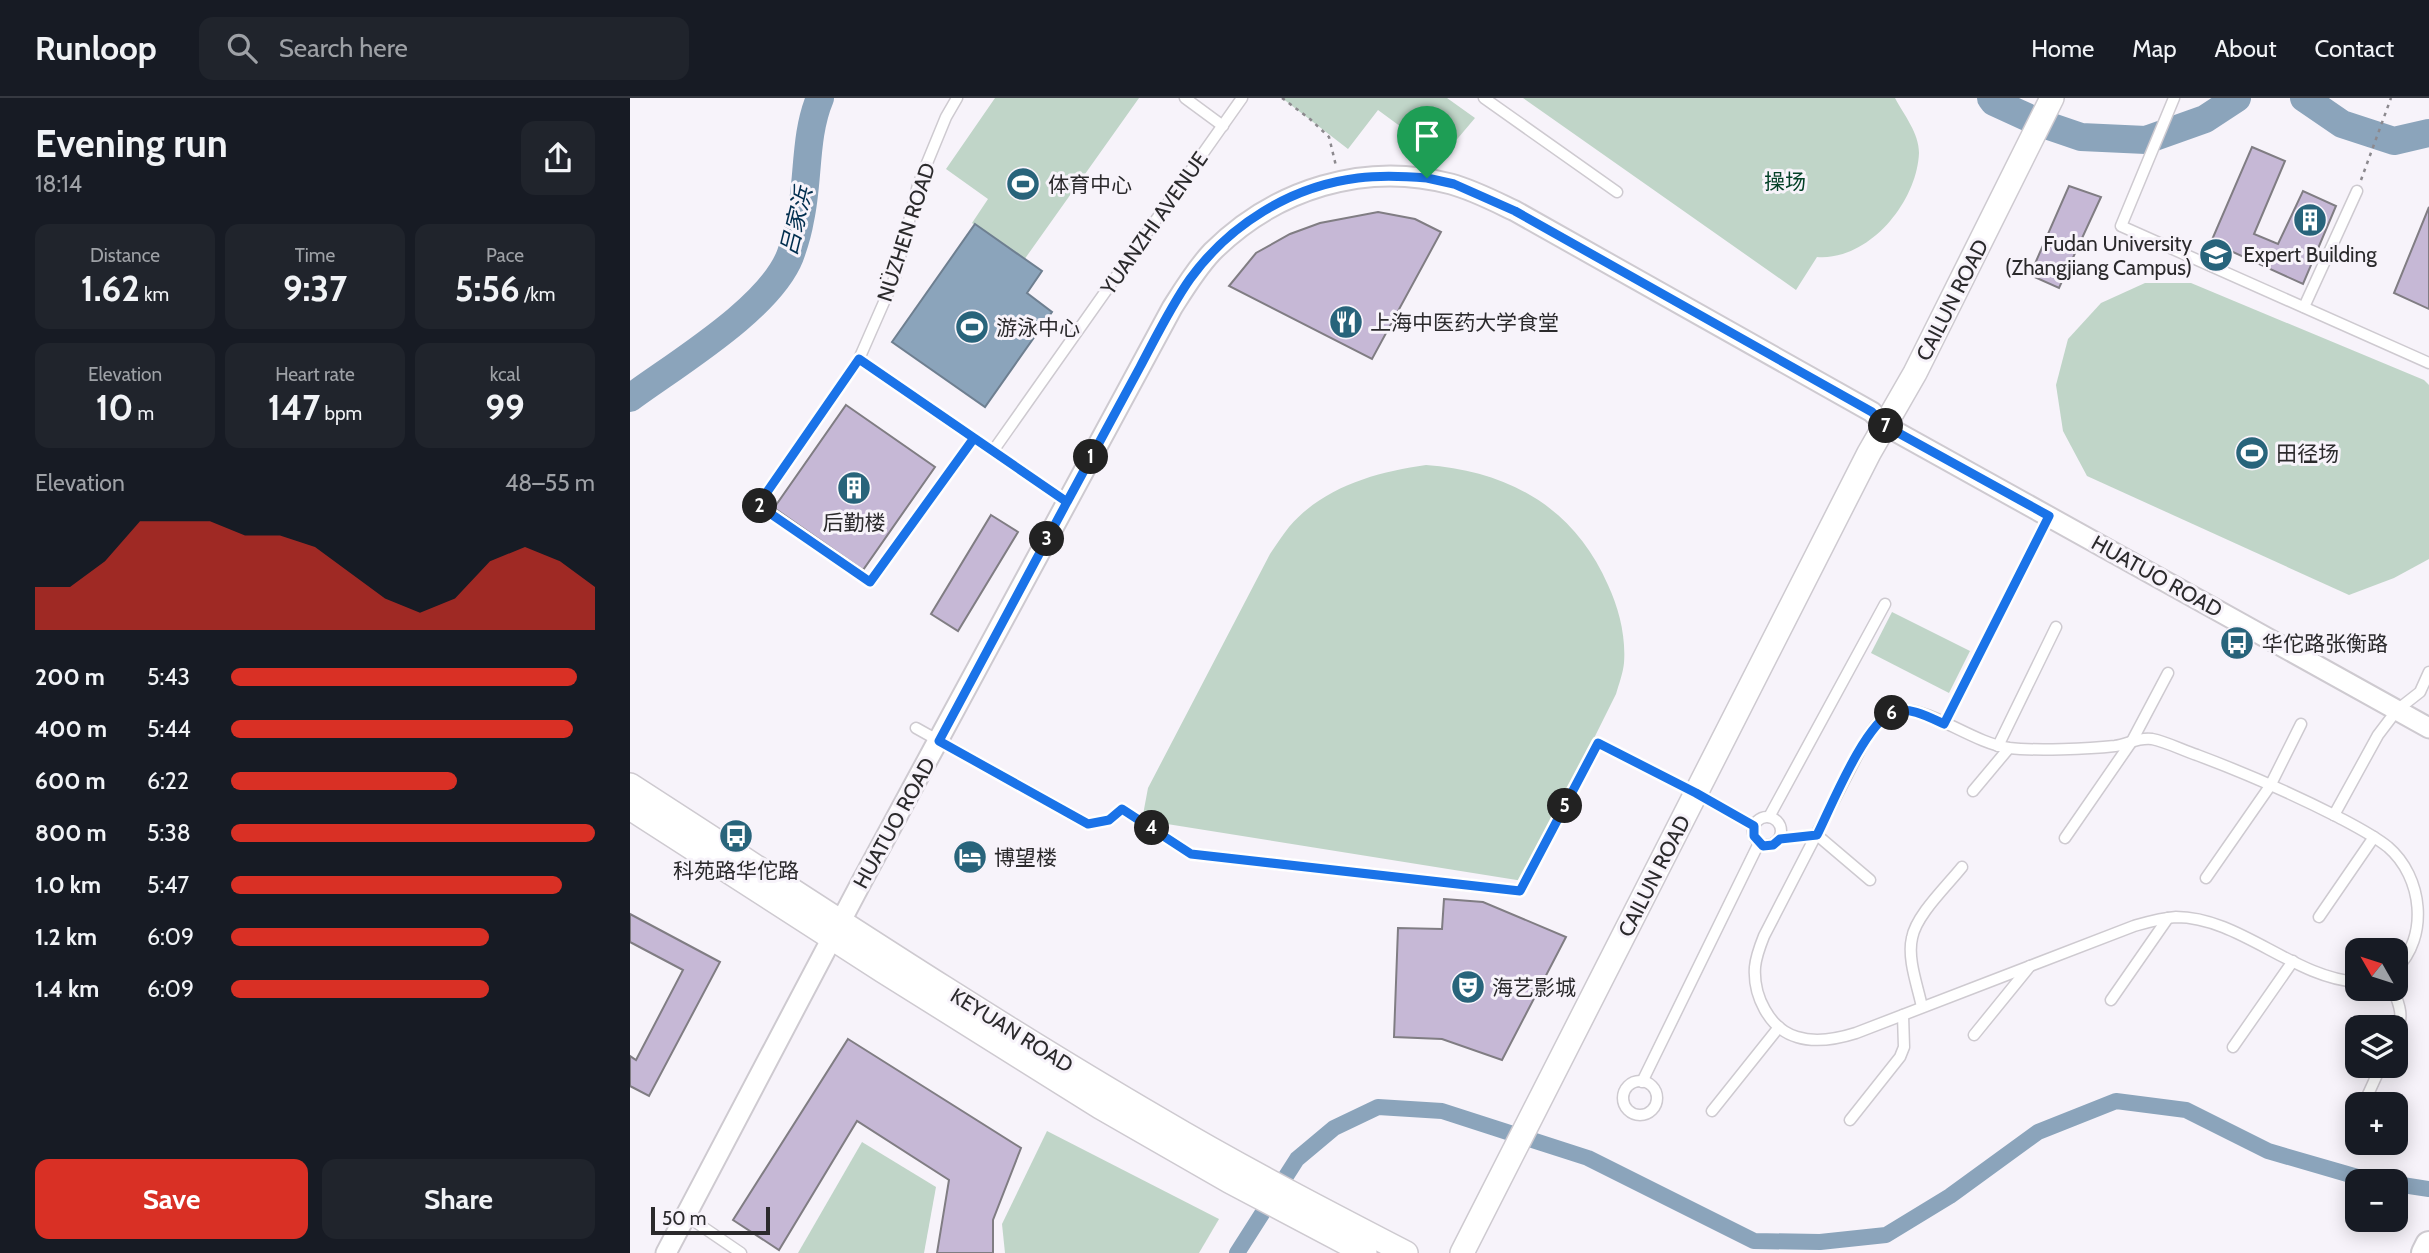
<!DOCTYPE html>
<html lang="en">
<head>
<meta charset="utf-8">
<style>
  :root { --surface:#171b24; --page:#20242c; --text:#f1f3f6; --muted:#9ea1a6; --line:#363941; --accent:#d93025 }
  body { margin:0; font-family:Cabin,"Noto Sans SC",sans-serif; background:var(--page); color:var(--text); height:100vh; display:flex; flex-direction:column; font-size:26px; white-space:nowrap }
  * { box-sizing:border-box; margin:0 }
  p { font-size:23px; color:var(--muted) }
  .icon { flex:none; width:38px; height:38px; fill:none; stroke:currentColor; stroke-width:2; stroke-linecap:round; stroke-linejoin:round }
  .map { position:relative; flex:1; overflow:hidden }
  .sheet { display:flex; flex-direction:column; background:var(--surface); width:630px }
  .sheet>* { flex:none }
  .needle { width:46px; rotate:309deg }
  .buttons { position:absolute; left:1715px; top:840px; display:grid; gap:14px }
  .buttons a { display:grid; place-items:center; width:63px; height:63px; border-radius:14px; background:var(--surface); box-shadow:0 4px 18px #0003; font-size:35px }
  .scale { position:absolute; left:21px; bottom:18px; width:119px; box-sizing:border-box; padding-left:7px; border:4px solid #2b2a2c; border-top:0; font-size:19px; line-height:24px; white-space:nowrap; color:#2b2a2c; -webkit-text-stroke:5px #f7f3fa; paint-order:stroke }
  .pin { position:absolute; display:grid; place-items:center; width:60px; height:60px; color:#fff; margin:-72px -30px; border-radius:50% 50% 50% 0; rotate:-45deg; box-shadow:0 0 7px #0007 }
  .pin .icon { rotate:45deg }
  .km { position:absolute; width:35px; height:35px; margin:-18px; border-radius:50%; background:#222; color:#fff; font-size:19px; line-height:35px; text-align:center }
  .round { display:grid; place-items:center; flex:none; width:74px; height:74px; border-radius:14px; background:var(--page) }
  .headline { display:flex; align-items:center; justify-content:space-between; height:119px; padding:0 35px }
  h1 { font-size:38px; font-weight:800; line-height:52px }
  .stats { display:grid; grid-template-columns:repeat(3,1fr); gap:10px; height:119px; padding:7px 35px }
  .stats div { display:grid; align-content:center; border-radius:14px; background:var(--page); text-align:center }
  .stats b { font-size:35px; font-weight:800 }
  .stats small { font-size:19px; font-weight:400 }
  .stats p { font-size:19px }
  .chart { height:196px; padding:14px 35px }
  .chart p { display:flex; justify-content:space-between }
  .chart svg { width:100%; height:126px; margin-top:7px; fill:var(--accent); opacity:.7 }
  .action { display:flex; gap:14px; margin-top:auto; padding:14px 35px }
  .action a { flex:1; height:80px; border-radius:14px; background:var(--accent); color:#fff; font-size:28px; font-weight:800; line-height:80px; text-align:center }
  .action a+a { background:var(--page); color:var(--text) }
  ul { padding:0 35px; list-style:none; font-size:23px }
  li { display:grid; grid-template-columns:112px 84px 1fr; align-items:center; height:52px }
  li i { height:18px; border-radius:9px; background:var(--accent) }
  header { display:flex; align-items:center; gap:42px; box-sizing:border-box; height:98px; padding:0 35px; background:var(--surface); border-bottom:2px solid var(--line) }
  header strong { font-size:33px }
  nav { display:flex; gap:38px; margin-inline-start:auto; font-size:24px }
  .search { width:490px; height:63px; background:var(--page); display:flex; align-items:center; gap:18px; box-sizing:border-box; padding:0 24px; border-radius:14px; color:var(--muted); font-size:26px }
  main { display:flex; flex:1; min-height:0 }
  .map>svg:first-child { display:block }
  .green { fill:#c0d5c8 }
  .water { fill:#8ba4bb; stroke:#6e7f90; stroke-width:2 }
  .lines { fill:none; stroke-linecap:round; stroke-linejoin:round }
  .canal { stroke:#8ba4bb; stroke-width:16 }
  .river { stroke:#8ba4bb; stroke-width:28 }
  .building { fill:#c6b8d6; stroke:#807d83; stroke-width:2 }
  .service-casing { stroke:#cecad0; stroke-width:13 }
  .minor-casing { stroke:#cecad0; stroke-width:23 }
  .tertiary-casing { stroke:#cecad0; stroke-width:26 }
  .secondary-casing { stroke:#cecad0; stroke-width:30 }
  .path { stroke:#8c898e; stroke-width:2.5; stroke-dasharray:3.5 5; stroke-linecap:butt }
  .service { stroke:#fff; stroke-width:10 }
  .minor { stroke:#fff; stroke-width:19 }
  .tertiary { stroke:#fff; stroke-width:23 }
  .secondary { stroke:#fff; stroke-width:26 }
  .route-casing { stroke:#fff; stroke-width:14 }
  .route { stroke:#1a73e8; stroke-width:9 }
  .labels { text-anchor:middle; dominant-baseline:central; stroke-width:6; stroke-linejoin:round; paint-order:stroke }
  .park-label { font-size:21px; fill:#024026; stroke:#f7f3fa }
  .poi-label { font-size:21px; fill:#2b2a2c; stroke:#f7f3fa; text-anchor:start }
  .street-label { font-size:21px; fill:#2b2a2c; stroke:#f7f3fa }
  .water-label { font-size:23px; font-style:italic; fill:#012e4e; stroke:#f7f3fa }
</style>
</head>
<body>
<header>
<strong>Runloop</strong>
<div class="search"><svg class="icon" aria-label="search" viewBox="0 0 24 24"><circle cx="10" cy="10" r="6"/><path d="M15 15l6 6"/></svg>Search here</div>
<nav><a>Home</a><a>Map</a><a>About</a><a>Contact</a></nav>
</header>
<main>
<section class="sheet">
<div class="headline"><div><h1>Evening run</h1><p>18:14</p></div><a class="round"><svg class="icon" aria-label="share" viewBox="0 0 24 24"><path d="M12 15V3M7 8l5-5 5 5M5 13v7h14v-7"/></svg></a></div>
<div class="stats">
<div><p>Distance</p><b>1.62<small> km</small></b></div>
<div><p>Time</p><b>9:37</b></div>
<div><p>Pace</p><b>5:56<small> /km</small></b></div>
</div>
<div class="stats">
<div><p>Elevation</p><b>10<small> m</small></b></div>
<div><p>Heart rate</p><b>147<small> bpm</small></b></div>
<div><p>kcal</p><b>99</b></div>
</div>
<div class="chart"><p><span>Elevation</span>48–55 m</p>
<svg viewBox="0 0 160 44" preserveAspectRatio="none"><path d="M0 44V29L10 29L20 20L30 6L40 6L50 6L60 11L70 11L80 15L90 24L100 33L110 38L120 33L130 20L140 15L150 20L160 29V44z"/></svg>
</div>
<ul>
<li><b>200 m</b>5:43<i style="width:95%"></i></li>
<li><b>400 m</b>5:44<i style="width:94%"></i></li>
<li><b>600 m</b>6:22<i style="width:62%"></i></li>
<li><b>800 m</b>5:38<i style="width:100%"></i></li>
<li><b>1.0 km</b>5:47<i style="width:91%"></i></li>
<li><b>1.2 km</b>6:09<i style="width:71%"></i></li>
<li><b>1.4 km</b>6:09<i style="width:71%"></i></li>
</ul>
<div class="action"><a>Save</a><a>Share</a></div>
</section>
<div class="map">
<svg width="1799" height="1155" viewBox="0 0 1799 1155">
  <rect width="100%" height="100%" fill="#f7f3fa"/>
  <g class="green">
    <path d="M365,0H509L394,162L342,125L358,101L316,71Z"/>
    <path d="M652,0H817L845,20L812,59L748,12L718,51Z"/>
    <path d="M893,0H1265C1274,17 1289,35 1289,55C1287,104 1239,163 1187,159L1166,192Z"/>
    <path d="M1515,185H1561L1794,282L1799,287V461L1764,480L1719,497L1457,378L1433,333L1426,287L1438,241L1471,205Z"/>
    <path d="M796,367C878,373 944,409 978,487C989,511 996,538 994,565C993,575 989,586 986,596L893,783L512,722L518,690L640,456C646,447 652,438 659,429C693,389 746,374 796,367Z"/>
    <path d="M1262,514L1340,553L1319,595L1241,555Z"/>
    <path d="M417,1033L589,1121L569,1155H375L372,1126Z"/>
    <path d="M232,1044L306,1089L294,1155H168Z"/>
  </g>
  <path class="water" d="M345,126L412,173L397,195L422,214L355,309L262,244Z"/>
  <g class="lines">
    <g class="canal">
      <path d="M1766,1086L1799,1091"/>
      <path d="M607,1155L667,1061L704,1030L748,1009L812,1013L958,1060L1124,1143L1190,1144L1256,1137L1320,1098L1408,1034L1486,1003L1556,1012L1638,1053L1731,1080L1751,1083"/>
    </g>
    <g class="river">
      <path d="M1361,0L1364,4L1410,25L1451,39L1516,42L1575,21L1607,0"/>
      <path d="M1674,0L1712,26L1764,43L1799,35"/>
      <path d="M0,300C46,266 139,211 160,158C164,147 168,134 170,122C179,82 174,38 190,0"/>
    </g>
  </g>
  <g class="building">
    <path d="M1622,49L1655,63L1624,136L1648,146L1673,93L1706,108L1673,186L1581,144Z"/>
    <path d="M1439,88L1471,99L1429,190L1400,177Z"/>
    <path d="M1799,109V211L1764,195Z"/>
    <path d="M748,114L785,121L811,134L742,261L599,188L626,155L660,136L690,125Z"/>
    <path d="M216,307L305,369L233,472L144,410Z"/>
    <path d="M361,417L388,434L328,533L301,516Z"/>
    <path d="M814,801L853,804L936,839L872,962L812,941L764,939L768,830L812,831Z"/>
    <path d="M0,816L90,864L19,998L0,988V958L6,962L53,872L0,844Z"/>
    <path d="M218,941L391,1050L363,1122V1155H307L319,1082L227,1023L149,1152L103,1122Z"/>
  </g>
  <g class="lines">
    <g class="service-casing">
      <g id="service">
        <path d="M327,0L316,19L288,87L265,179L229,261L128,407L240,484L344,340"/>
        <path d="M555,0L593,28"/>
        <path d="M854,0L987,94"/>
        <path d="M1544,0L1491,128L1799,265"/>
        <path d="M1674,209L1727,93"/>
        <path d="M229,261L437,404"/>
        <path d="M363,353L612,0"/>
        <path d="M1314,626L1419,418"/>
        <path d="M286,630L458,726L479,722L492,711L561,756L890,793L968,645L1066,695L1124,728"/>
        <path d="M1368,648L1426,529"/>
        <path d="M1343,693L1379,650"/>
        <path d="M1704,717L1748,637L1767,612L1790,594L1799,574"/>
        <circle cx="1137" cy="733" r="14"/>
        <path d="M1139,719L1255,506"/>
        <path d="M1435,740L1502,643L1538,575"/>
        <path d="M1150,741L1187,737L1240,782"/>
        <path d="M1576,780L1640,688L1671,626"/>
        <path d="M1689,819L1744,739"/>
        <path d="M1727,884C1664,880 1609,819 1546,819C1531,820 1518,824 1504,828L1226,935C1207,941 1186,945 1167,939C1139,931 1123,897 1125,869C1126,858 1130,848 1134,838L1232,648C1241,633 1253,612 1274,612C1303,612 1344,645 1379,650C1406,653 1458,651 1485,648C1498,646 1509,639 1522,641C1537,644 1552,652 1567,657C1615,675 1663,696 1708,719C1725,728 1743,737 1758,749C1793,779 1799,839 1766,871"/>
        <path d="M1763,891C1770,908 1774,919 1766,936"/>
        <path d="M1481,902L1538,820"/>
        <path d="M1292,909C1288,889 1277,861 1282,840C1286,817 1317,788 1332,769"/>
        <path d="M1344,937L1400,868"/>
        <path d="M1603,949L1663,863"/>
        <circle cx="1010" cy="1000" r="17"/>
        <path d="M1012,984L1129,745"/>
        <path d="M1735,1003L1751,968"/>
        <path d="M1082,1013L1149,929"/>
        <path d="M1220,1022L1270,959L1274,949L1273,917"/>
        <path d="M64,1123L111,1155"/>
      </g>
    </g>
    <g class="minor-casing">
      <path id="minor" d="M36,1155L232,783L542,210C554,191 566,171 582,154C645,91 735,63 821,86C843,92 864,103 885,113L1242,314L1254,327L1799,630"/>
    </g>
    <g class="tertiary-casing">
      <g id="tertiary">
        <path d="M0,687C175,800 349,916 529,1021C610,1069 693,1112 776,1155"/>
        <path d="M0,710L253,873L470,1009L599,1083L735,1155"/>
        <path d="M832,1155L1239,355L1285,275L1422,0"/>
      </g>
    </g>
    <g class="secondary-casing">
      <path id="secondary" d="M1795,1155L1799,1147"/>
    </g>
    <g class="path">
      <path d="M652,0L680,21L699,39L706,68"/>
      <path d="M1731,82L1761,0"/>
    </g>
    <use href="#service" class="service"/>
    <use href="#minor" class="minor"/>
    <use href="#tertiary" class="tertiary"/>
    <use href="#secondary" class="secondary"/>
  </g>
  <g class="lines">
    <g class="route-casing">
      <path id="route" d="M797,80C773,78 751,77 728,80C661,88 599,127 560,181C541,208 526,239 510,269C486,314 461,359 437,404L344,340L240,484L128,407L229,261L437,404L309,643L458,726L479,722L492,711L561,756L890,793L968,645L1066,695L1124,728V738L1133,748L1143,747L1150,741L1187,737C1201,709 1235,625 1263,614C1279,608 1299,619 1314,626L1419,418L1254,327L1242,314L885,113L824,86L797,80"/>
    </g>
    <use href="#route" class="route"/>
  </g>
  <defs>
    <g id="stadium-disc" transform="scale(1.75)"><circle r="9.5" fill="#28647b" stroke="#f7f3fa"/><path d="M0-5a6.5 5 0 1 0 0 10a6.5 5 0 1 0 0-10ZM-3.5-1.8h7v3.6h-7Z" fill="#fff"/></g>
    <g id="building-disc" transform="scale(1.75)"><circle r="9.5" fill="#28647b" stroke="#f7f3fa"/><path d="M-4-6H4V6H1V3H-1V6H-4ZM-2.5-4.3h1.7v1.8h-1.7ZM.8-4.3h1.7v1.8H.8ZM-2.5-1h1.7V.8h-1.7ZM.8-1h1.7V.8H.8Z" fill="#fff"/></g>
    <g id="school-disc" transform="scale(1.75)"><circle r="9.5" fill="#28647b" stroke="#f7f3fa"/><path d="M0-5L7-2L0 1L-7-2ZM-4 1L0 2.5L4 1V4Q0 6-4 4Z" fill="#fff"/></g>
    <g id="restaurant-disc" transform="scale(1.75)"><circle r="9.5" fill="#28647b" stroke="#f7f3fa"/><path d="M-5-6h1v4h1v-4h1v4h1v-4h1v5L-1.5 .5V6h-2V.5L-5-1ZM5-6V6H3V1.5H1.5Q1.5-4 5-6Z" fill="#fff"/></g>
    <g id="bus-disc" transform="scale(1.75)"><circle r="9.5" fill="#28647b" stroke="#f7f3fa"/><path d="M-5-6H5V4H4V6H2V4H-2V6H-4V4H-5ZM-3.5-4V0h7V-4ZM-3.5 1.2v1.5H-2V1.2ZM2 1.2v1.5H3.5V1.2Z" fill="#fff"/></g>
    <g id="hotel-disc" transform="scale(1.75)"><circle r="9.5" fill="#28647b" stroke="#f7f3fa"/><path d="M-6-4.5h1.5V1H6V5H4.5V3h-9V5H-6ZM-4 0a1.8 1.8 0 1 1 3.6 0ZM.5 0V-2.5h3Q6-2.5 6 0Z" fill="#fff"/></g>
    <g id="theatre-disc" transform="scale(1.75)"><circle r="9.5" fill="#28647b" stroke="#f7f3fa"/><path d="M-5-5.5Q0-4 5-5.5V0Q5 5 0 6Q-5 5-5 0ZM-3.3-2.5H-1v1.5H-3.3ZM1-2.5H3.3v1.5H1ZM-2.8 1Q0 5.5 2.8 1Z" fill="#fff"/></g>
  </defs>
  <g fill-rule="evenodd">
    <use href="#stadium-disc" x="393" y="86"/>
    <use href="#building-disc" x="1680" y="122"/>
    <use href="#school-disc" x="1586" y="157"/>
    <use href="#restaurant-disc" x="716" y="224"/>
    <use href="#stadium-disc" x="342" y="229"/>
    <use href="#stadium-disc" x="1622" y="355"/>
    <use href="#building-disc" x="224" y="390"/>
    <use href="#bus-disc" x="1607" y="545"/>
    <use href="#bus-disc" x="106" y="738"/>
    <use href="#hotel-disc" x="340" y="759"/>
    <use href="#theatre-disc" x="838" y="889"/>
  </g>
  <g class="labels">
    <g class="park-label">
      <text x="1155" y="83">操场</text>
    </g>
    <g class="poi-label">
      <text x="418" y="86">体育中心</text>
      <text x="1562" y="145" text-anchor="end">Fudan University<tspan x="1562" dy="24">(Zhangjiang Campus)</tspan></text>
      <text x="1680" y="156" text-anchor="middle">Expert Building</text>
      <text x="740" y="224">上海中医药大学食堂</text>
      <text x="366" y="229">游泳中心</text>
      <text x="1646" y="355">田径场</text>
      <text x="224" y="424" text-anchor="middle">后勤楼</text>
      <text x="1632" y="545">华佗路张衡路</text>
      <text x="364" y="759">博望楼</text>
      <text x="106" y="772" text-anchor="middle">科苑路华佗路</text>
      <text x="862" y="889">海艺影城</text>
    </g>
    <g class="street-label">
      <text transform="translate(524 125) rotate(-55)">YUANZHI AVENUE</text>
      <text transform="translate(276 134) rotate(-72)">NÜZHEN ROAD</text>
      <text transform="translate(1322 202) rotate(-63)">CAILUN ROAD</text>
      <text transform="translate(1527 478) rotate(29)">HUATUO ROAD</text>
      <text transform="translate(264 725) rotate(-61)">HUATUO ROAD</text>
      <text transform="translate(1024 778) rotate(-63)">CAILUN ROAD</text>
      <text transform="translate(382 932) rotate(32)">KEYUAN ROAD</text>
    </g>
    <g class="water-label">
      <text transform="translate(166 123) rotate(-76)">吕家浜</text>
    </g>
  </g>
</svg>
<div class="buttons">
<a><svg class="needle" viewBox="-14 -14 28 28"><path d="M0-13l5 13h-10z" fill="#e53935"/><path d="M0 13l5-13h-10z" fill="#9ea1a6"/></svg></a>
<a><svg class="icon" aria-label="layers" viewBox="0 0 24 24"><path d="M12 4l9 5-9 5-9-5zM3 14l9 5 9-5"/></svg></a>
<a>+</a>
<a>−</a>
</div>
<div class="scale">50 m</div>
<div class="pin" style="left:797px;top:80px;background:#1e9e55"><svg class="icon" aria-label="arrive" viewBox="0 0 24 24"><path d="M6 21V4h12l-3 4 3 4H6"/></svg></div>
<b class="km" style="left:461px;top:359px">1</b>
<b class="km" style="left:130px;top:408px">2</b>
<b class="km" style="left:417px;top:441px">3</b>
<b class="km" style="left:522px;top:730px">4</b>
<b class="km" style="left:935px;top:708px">5</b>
<b class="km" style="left:1262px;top:615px">6</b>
<b class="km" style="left:1256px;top:328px">7</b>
</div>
</main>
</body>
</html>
